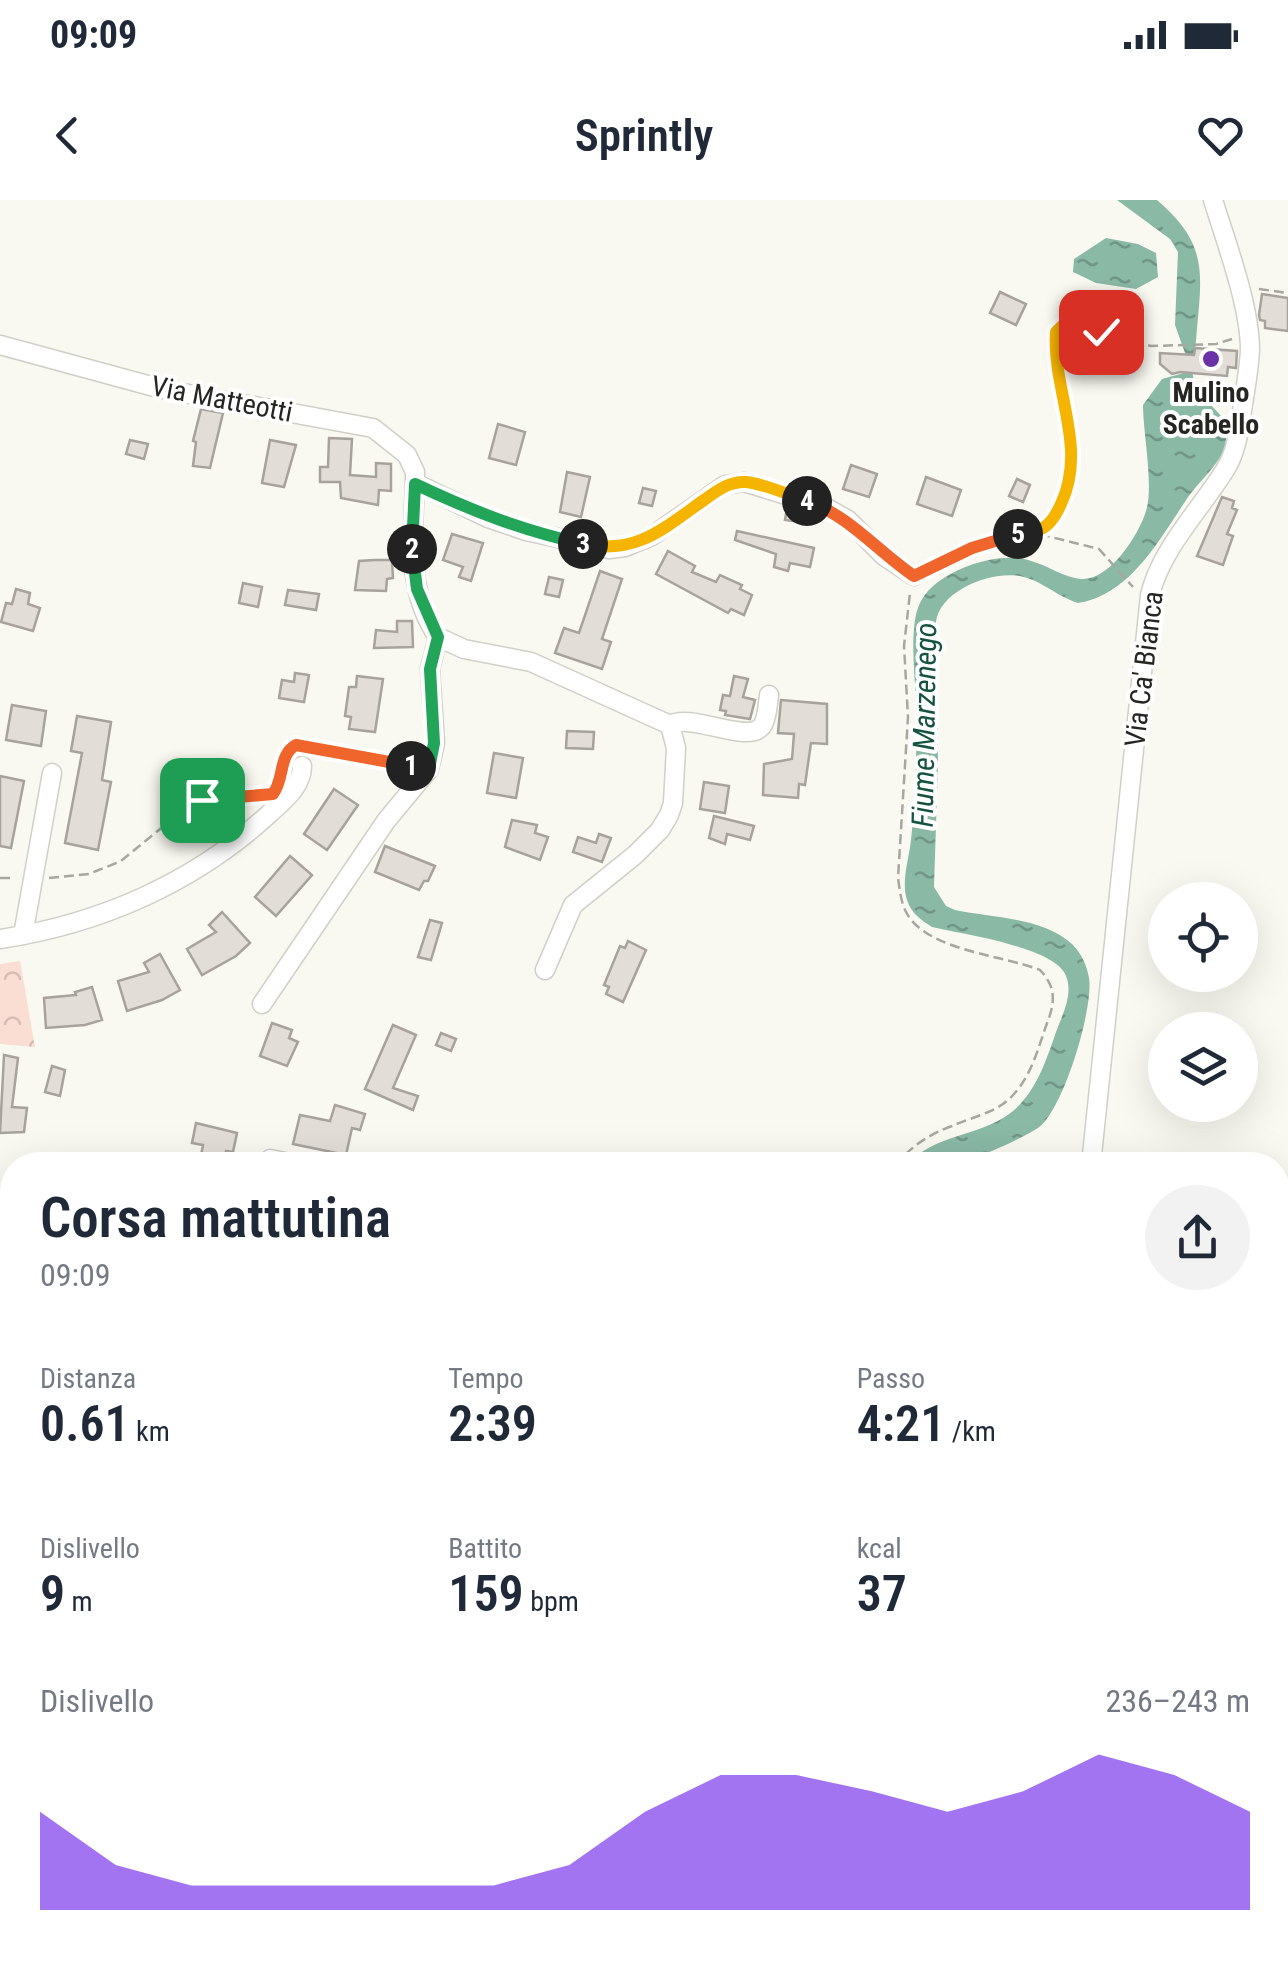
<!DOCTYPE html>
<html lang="it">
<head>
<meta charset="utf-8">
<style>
  :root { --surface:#fff; --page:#f2f2f3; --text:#1f2937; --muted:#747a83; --accent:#7c3aed }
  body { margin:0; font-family:"Roboto Condensed",sans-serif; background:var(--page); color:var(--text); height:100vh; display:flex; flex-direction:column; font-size:38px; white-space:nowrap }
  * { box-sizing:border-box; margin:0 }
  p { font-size:32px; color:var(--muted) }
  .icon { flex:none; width:55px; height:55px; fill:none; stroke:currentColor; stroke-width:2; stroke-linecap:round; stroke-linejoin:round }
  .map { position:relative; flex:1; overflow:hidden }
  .details { position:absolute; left:0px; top:952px; width:1290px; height:812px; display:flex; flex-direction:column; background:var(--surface); border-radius:40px 40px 0 0; box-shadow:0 10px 40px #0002 }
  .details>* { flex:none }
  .tools { position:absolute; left:1148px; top:682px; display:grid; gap:20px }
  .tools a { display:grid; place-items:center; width:110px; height:110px; border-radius:50%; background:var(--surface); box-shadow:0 10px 40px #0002; font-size:50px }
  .pin { position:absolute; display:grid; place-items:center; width:85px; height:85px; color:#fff; margin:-42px; border-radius:20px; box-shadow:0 5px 15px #0006 }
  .km { position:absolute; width:50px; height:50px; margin:-25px; border-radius:50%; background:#222; color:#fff; font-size:28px; line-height:50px; text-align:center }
  .round { display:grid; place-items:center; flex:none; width:105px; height:105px; border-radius:52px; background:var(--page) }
  .head { display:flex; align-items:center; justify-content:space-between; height:170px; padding:0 40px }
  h1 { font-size:55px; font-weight:600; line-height:75px }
  .stats { display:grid; grid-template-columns:repeat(3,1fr); gap:15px; height:170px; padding:10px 40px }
  .stats div { display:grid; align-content:center }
  .stats b { font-size:50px; font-weight:600 }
  .stats small { font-size:28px; font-weight:400 }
  .stats p { font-size:28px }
  .chart { height:280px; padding:20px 40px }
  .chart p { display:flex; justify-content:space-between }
  .chart svg { width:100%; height:180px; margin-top:10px; fill:var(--accent); opacity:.7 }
  .status { display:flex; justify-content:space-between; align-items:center; height:70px; padding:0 50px; background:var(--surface); direction:ltr }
  .status svg { height:28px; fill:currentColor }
  header { display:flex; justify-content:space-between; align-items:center; height:130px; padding:0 40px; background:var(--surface); font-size:45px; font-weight:600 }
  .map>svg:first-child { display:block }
  .park { fill:url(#park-crowns) }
  .water { fill:url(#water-ripples) }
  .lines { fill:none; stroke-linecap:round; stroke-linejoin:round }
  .stream { stroke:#8ab9a6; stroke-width:5 }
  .building { fill:#e2ddd7; stroke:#a7a29c; stroke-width:2.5 }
  .minor-casing { stroke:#d0d0c8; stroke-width:21 }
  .path { stroke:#a7a6a0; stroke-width:2.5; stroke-dasharray:10 5; stroke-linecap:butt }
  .minor { stroke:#fff; stroke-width:18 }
  .split-1-casing { stroke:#fff; stroke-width:20 }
  .split-2-casing { stroke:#fff; stroke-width:20 }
  .split-3-casing { stroke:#fff; stroke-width:20 }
  .split-4-casing { stroke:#fff; stroke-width:20 }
  .split-5-casing { stroke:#fff; stroke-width:20 }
  .split-6-casing { stroke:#fff; stroke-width:20 }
  .split-1 { stroke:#f0652b; stroke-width:12 }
  .split-2 { stroke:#22a559; stroke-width:12 }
  .split-3 { stroke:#22a559; stroke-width:12 }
  .split-4 { stroke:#f5b400; stroke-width:12 }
  .split-5 { stroke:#f0652b; stroke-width:12 }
  .split-6 { stroke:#f5b400; stroke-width:12 }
  .poi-dot { fill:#6b32a8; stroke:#fff; stroke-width:4 }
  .labels { text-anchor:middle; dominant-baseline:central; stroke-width:8; stroke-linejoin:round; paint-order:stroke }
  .poi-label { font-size:28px; font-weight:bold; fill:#252522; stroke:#fff }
  .street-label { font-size:28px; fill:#252522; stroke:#fff }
  .water-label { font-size:30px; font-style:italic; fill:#15523f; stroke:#fff }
</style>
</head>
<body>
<div class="status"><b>09:09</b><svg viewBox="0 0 49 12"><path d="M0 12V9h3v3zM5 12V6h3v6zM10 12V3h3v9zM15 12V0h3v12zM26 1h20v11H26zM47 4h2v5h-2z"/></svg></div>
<header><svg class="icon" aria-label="back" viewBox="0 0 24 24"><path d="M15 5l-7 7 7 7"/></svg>Sprintly<svg class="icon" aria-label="heart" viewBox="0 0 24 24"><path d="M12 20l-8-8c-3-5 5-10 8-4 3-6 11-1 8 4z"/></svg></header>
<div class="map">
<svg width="1288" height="1764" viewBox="0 0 1288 1764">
  <defs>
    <pattern id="park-crowns" width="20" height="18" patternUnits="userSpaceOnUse" patternTransform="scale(2.5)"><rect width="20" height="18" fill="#faddd3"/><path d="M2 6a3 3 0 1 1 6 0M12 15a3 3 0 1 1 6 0" fill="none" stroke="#d6beb5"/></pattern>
    <pattern id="water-ripples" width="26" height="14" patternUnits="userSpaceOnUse" patternTransform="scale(2.5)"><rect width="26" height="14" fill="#8ab9a6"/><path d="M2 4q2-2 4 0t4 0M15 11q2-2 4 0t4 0" fill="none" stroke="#719687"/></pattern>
  </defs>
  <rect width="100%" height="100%" fill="#faf9f1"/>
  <path class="park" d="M20,761L35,847L0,844V764Z"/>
  <g class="water">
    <path d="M1117,0H1157C1211,46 1201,76 1196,141C1195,153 1190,169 1194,180C1200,198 1217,209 1227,223C1226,232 1227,246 1222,254C1214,269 1198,283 1188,297C1161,337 1131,395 1078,403C1058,397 1041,380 1020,376C991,371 940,390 936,422L938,563L934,687L946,706L955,710C993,718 1042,717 1072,744C1081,753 1087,765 1089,778C1094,808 1063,911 1038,928C1017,941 969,963 945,965C933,966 919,965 907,965C934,934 978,937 1009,914C1034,896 1045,864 1055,835C1061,817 1074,795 1066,776C1055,747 962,734 932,727C921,720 911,713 907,700C901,681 909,659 911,640C916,595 917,548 916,503C915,476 911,447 915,420C917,407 922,396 932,387C955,366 1002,351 1031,361C1047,365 1065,378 1081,379C1110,381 1139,334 1146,311C1154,286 1143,233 1143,205L1162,179L1184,173L1185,153L1175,125L1178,52L1170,39Z"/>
    <path d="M1106,38L1138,44L1156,53L1158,77L1136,89L1096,83L1073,72L1074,59Z"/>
    <path d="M635,1753V1752L706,1753L699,1764H635Z"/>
  </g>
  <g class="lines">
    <g class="stream">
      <path d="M1278,1010L1288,990"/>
      <path d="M916,1764V1752"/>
    </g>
  </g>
  <g class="building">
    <path d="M1000,92L1026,104L1016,125L990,113Z"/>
    <path d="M1262,94L1288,98V131L1265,128V121L1260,120L1259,115Z"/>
    <path d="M1195,148L1237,151L1236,168L1228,167L1227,176L1180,172L1172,174L1160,164V153L1194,155Z"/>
    <path d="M201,209L223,213L210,268L193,266L196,242L193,241Z"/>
    <path d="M498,224L525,232L516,265L489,258Z"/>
    <path d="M329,238L352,239L350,275L376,277V263L391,264V291L379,290L378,305L341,298L340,282H320V267H328Z"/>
    <path d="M130,240L148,244L144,259L126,254Z"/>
    <path d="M270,240L296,245L284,287L262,283Z"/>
    <path d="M851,265L877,274L869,297L843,289Z"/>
    <path d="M567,272L590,277L581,317L560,312Z"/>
    <path d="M926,277L961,290L952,316L917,304Z"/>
    <path d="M1017,279L1030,285L1023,302L1009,296Z"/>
    <path d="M643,288L656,291L652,306L639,303Z"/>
    <path d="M1222,297L1234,301L1232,308L1237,310L1227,334L1233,336L1223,365L1197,356Z"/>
    <path d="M787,308L811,316L809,323L785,320Z"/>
    <path d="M737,331L814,348L810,367L790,363L788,371L774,367L776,354L735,340Z"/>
    <path d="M452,334L483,343L471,381L459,377L463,367L443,360Z"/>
    <path d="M668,351L695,366L692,372L716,382L720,375L742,385L740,389L752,395L744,415L731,409L728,413L656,374Z"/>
    <path d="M375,360H392L393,378L387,379L386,391L355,390L359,361Z"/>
    <path d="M600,371L622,379L602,439L611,442L602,469L555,453L564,428L579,433Z"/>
    <path d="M549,377L563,380L559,397L545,394Z"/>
    <path d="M243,383L262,387L258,407L239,403Z"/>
    <path d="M16,389L30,393L28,404L40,408L33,431L1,422L6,403L12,404Z"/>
    <path d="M288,390L319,394L316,410L285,405Z"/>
    <path d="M397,421H412L413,447L374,448L376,430L397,432Z"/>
    <path d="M295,473L309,475L304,502L279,498L282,480L294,482Z"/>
    <path d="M357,476L383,479L375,532L349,529L351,517L345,516L349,487H356Z"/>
    <path d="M734,476L748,479L743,497L755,500L750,519L725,515L726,511L720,510L723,495L730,496Z"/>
    <path d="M781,500L827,504V544L811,543L805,585L799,584L798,598L763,595L764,564L792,559L794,534L778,533Z"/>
    <path d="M12,505L46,511L41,546L6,540Z"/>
    <path d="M77,516L111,522L102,580L111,582L98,650L65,643L82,553L71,551Z"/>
    <path d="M567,531L594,532L593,549L566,548Z"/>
    <path d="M494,553L523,558L516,598L487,593Z"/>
    <path d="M0,576L24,581L11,648L0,646Z"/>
    <path d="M704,582L729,586L725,613L700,609Z"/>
    <path d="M334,589L358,605L327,650L304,634Z"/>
    <path d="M714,616L754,626L750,640L727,634L725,644L709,638Z"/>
    <path d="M512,620L537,625L535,633L548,637L540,660L505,647Z"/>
    <path d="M599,634L611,638L602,662L573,652L578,637L596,643Z"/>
    <path d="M385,646L435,666L428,681H424L419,690L375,672Z"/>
    <path d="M290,656L312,675L276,716L255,697Z"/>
    <path d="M222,712L250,743L236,756L202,775L187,749L216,732L209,725Z"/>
    <path d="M430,720L442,723L431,760L418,757Z"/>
    <path d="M628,741L646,750L623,802L606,794L609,787L604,785L620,746L625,748Z"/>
    <path d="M160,754L180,790L162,800L127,811L118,781L149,772L144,763Z"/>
    <path d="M92,787L102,820L85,825L46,828L44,798L76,795L75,792Z"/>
    <path d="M272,823L292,830L289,838L298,842L287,866L260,856Z"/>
    <path d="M393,825L416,835L393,888L418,896L413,910L365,889Z"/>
    <path d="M441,833L456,839L451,851L436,845Z"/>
    <path d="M4,855L18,858L12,907L27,908L24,932L0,933Z"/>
    <path d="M52,866L65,870L60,896L45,892Z"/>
    <path d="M335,905L365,914L360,930L352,928L346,955L293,944L300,915L330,921Z"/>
    <path d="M196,923L237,933L233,952L226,951L223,965H199L203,945L192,943Z"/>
    <path d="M0,1716L12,1721V1764H0Z"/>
  </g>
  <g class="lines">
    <g class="minor-casing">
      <g id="minor">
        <path d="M0,145L162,189L373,228L407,255L415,272V283L488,318L526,331L609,349L625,347L652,336L725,285L744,282L825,307L848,320L884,356L914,376"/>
        <path d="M438,437L464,449L531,462L670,525"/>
        <path d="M670,525C691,512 748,545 762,526C767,519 768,504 769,495"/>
        <path d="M23,735L52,573"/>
        <path d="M0,739C100,724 194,683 269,614C283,601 302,587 302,566"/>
        <path d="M545,770L573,705L635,655L660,630L669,615L673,603L676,548L670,525"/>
        <path d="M262,804L386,621L429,569L435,543L430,469L438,437C406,391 413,336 415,283"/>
        <path d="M268,965L270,959L300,965"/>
        <path d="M1091,965L1150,395C1161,349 1200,310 1225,270C1236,253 1239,231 1242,211C1245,191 1249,170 1250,150C1250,106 1226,42 1213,0"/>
        <path d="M0,1139L12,1144"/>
        <path d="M0,1481L12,1497"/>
        <path d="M0,1566L12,1503"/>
        <path d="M0,1644L12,1650"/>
        <path d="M1278,1748L1288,1750"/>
        <path d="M268,1752L300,1764"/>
        <path d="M835,1764L885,1752"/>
      </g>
    </g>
    <g class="path">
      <path d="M1259,89L1288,93"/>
      <path d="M1045,327C1091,274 1063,206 1055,145L1057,132L1064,124L1151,146L1216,144L1232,139"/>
      <path d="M1045,329L1047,336L1099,349L1133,387"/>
      <path d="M928,370L972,348L1044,328"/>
      <path d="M282,575L286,553L296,545L411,566"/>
      <path d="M0,678H13"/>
      <path d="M49,678L89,674L121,661L176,616L203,600L262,597"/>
      <path d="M895,965C911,947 929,934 952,926C972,917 999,912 1013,895C1031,876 1038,849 1046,826C1055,803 1057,788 1040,770C1002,755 933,751 909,717C901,706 900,691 898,678L908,517L904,446L910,393"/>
      <path d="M1278,1059L1288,1040"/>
      <path d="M1278,1723L1288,1725"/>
      <path d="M232,1752L254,1761"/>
      <path d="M1202,1752L1260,1764"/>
      <path d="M764,1764L812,1752"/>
      <path d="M916,1764L974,1752"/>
    </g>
    <use href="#minor" class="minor"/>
  </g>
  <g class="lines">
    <g class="split-1-casing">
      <path id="split-1" d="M202,600L273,594C285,578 278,555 296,545L411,566"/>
    </g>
    <g class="split-2-casing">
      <path id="split-2" d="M411,566L429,569L434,543L430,469L438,437L417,389L412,349"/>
    </g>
    <g class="split-3-casing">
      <path id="split-3" d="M412,349L415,284C472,311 521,330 583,344"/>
    </g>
    <g class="split-4-casing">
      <path id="split-4" d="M583,344C636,355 663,329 704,300C717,291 729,281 746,282C766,284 788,295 807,301"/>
    </g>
    <g class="split-5-casing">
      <path id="split-5" d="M807,301C850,316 877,351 914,376L972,348L1018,334"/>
    </g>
    <g class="split-6-casing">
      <path id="split-6" d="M1018,334C1025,332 1035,332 1041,329C1050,325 1057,313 1061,304C1088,247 1052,190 1056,132L1064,124L1101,132"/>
    </g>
    <use href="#split-1" class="split-1"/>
    <use href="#split-2" class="split-2"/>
    <use href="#split-3" class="split-3"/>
    <use href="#split-4" class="split-4"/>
    <use href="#split-5" class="split-5"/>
    <use href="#split-6" class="split-6"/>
  </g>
  <circle class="poi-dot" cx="1211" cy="159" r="10"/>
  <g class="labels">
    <g class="poi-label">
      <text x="1211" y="192">Mulino<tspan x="1211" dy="32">Scabello</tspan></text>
    </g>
    <g class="street-label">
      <text transform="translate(222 199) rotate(11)">Via Matteotti</text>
      <text transform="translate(1144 469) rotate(-83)">Via Ca' Bianca</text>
    </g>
    <g class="water-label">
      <text transform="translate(924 525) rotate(-89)">Fiume Marzenego</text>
    </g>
  </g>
</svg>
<div class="tools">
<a><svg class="icon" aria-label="locate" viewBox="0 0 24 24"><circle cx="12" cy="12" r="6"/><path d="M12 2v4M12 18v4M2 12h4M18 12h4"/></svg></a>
<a><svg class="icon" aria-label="layers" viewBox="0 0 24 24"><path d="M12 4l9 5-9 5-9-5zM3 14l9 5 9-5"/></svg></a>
</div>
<div class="pin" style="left:202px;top:600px;background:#1e9e55"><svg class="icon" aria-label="arrive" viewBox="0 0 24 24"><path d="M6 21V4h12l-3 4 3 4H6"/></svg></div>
<div class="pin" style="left:1101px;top:132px;background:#d93025"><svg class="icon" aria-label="check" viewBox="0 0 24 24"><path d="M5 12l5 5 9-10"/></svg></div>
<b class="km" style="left:411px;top:566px">1</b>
<b class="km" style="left:412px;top:349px">2</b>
<b class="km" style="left:583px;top:344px">3</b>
<b class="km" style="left:807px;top:301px">4</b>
<b class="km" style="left:1018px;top:334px">5</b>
<section class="details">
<div class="head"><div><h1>Corsa mattutina</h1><p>09:09</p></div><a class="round"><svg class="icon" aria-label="share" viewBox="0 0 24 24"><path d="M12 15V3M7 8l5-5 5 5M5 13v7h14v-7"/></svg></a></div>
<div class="stats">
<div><p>Distanza</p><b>0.61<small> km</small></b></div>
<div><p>Tempo</p><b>2:39</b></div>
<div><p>Passo</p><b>4:21<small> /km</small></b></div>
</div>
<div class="stats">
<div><p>Dislivello</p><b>9<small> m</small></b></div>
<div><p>Battito</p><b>159<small> bpm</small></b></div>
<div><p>kcal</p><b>37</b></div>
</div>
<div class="chart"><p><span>Dislivello</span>236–243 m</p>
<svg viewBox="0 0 160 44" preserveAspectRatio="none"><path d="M0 44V20L10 33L20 38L30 38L40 38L50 38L60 38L70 33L80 20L90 11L100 11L110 15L120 20L130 15L140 6L150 11L160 20V44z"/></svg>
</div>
</section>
</div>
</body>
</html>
